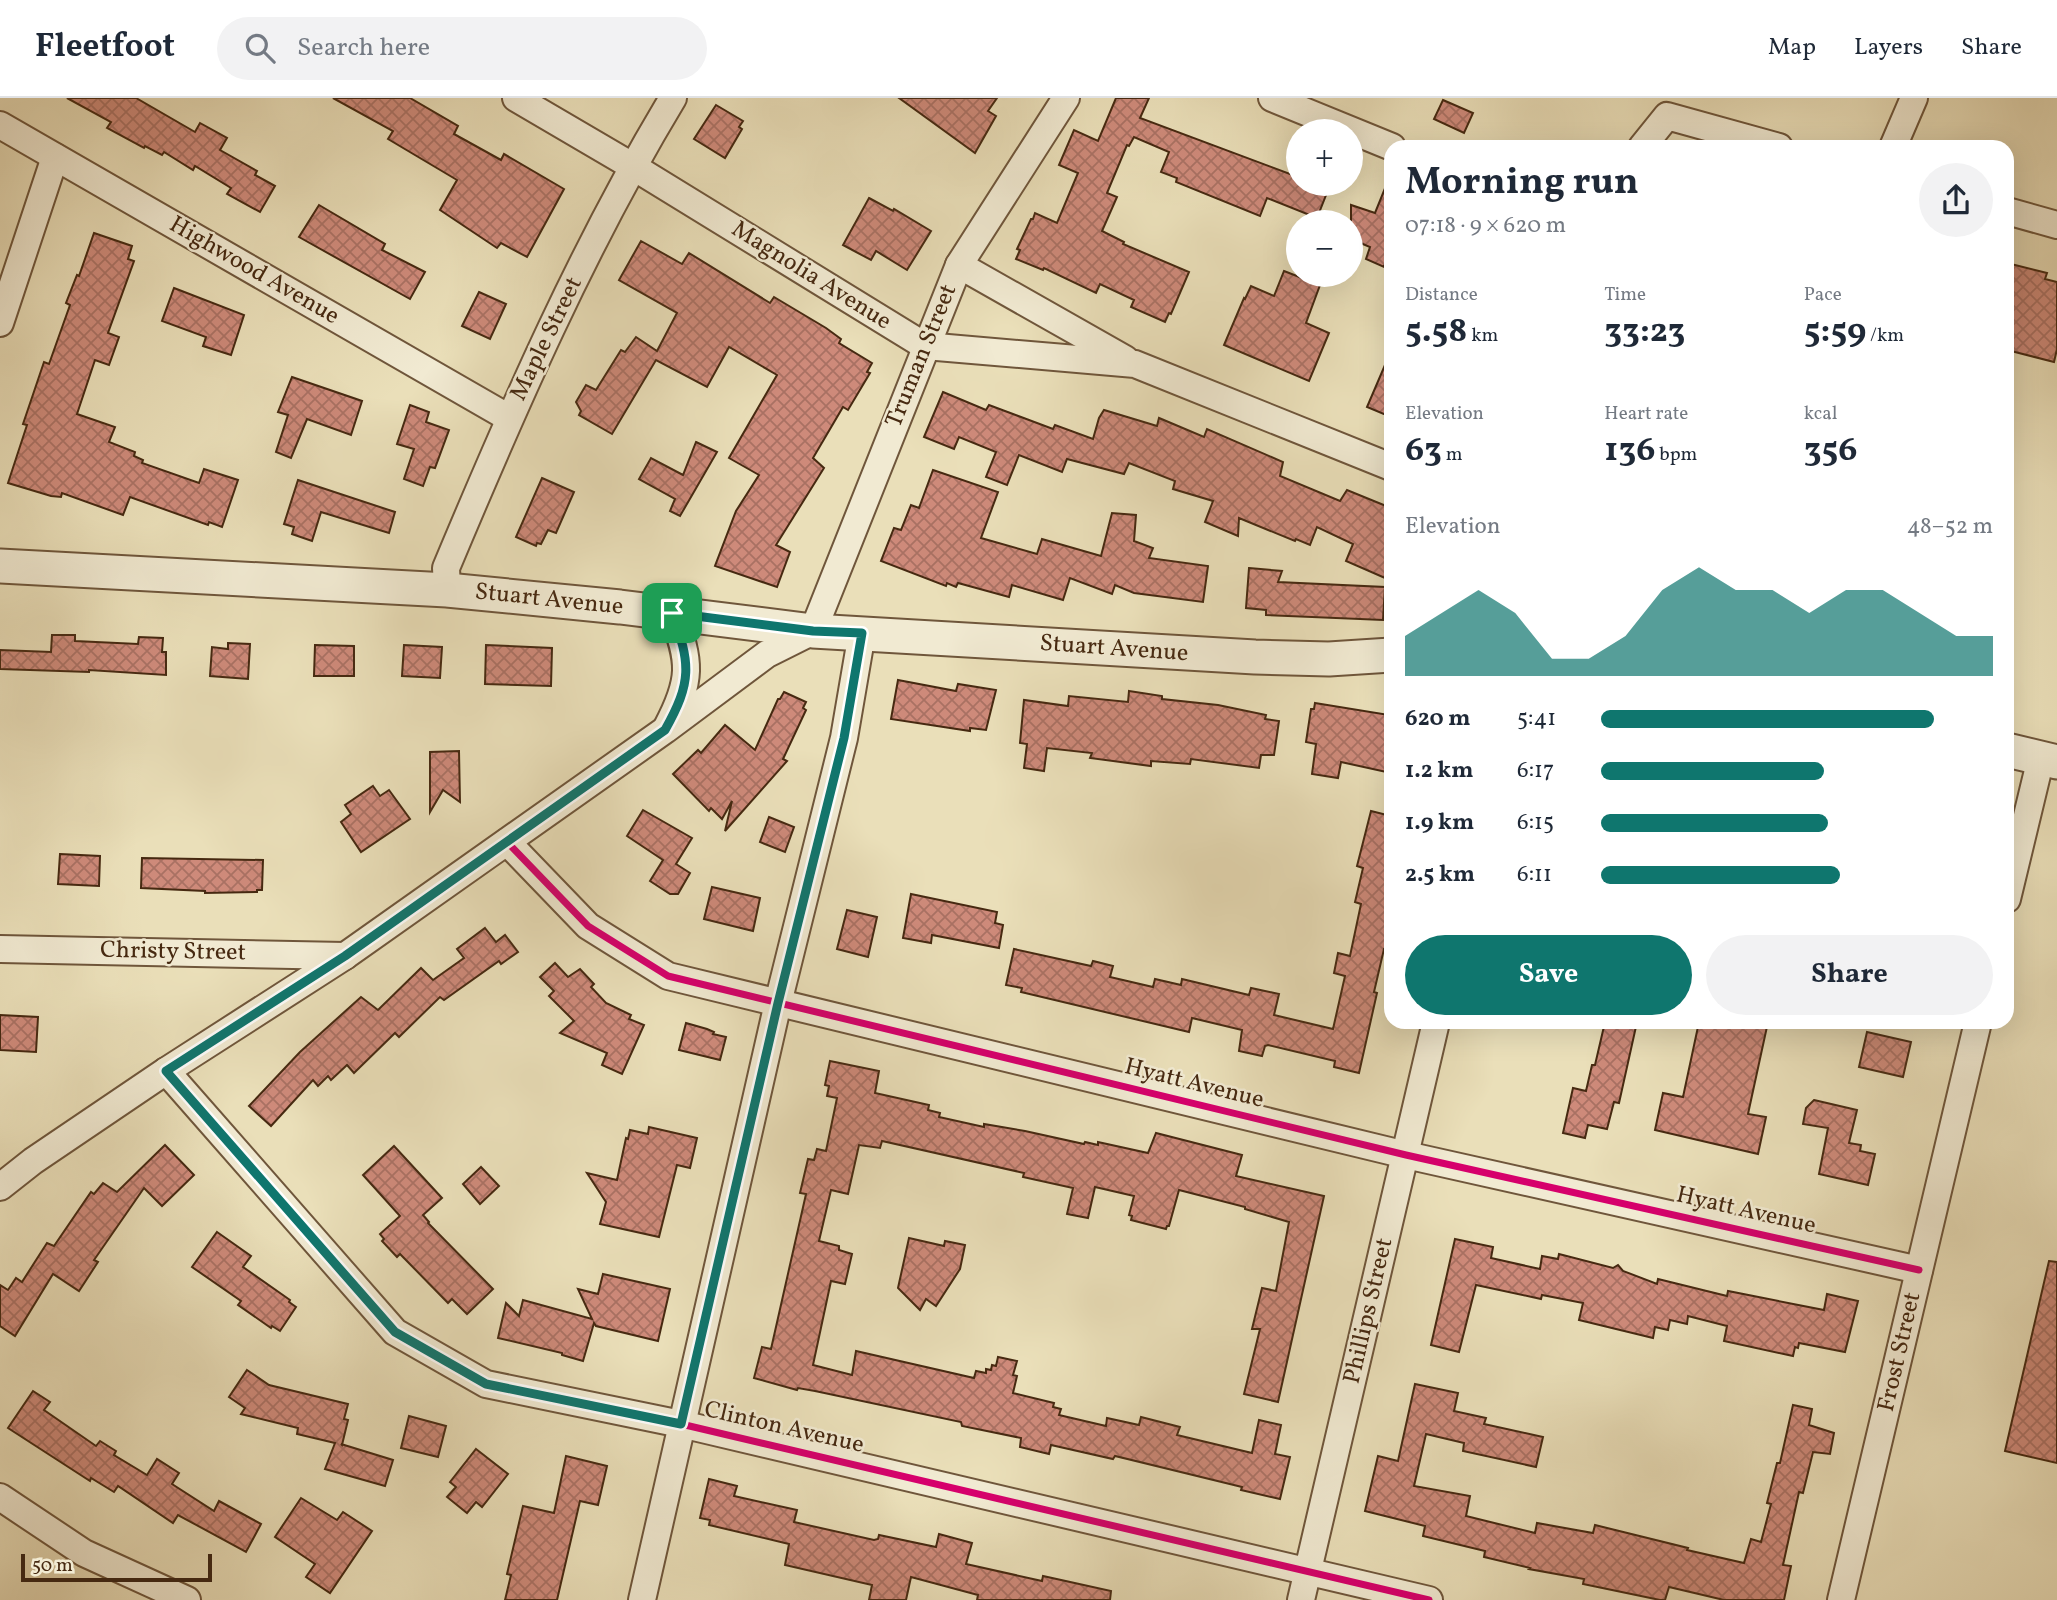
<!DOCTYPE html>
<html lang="en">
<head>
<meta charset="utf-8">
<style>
  :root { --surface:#fff; --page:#f2f2f3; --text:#1f2937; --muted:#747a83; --line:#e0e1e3; --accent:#0f766e }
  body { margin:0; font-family:Vollkorn,serif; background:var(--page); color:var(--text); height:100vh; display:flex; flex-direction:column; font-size:26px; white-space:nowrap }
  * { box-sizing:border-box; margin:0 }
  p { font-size:23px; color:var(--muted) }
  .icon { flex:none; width:38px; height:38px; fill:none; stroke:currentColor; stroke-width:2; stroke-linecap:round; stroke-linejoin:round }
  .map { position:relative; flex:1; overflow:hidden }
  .drawer { position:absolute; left:1384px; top:42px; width:630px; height:889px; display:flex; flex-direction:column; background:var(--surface); border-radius:21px; box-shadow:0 7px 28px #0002 }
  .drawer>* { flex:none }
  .controls { position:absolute; left:1286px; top:21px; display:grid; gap:14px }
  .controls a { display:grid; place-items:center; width:77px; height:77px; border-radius:50%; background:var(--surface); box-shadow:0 7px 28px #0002; font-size:35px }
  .scale { position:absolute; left:21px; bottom:18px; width:191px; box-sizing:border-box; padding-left:7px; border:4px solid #462911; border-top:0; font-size:19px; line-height:24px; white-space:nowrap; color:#462911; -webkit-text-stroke:5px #f1ead2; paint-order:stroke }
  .pin { position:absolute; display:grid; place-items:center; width:60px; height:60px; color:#fff; margin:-30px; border-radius:14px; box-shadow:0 4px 10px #0006 }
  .round { display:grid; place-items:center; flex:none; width:74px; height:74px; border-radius:37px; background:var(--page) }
  .overview { display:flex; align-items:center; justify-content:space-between; height:119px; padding:0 21px }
  h1 { font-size:38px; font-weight:700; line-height:52px }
  .stats { display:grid; grid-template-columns:repeat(3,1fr); gap:10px; height:119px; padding:7px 21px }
  .stats div { display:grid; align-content:center }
  .stats b { font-size:35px; font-weight:700 }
  .stats small { font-size:19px; font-weight:400 }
  .stats p { font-size:19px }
  .chart { height:196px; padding:14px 21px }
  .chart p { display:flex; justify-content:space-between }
  .chart svg { width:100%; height:126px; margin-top:7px; fill:var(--accent); opacity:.7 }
  .cta { display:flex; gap:14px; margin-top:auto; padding:14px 21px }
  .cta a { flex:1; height:80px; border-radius:42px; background:var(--accent); color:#fff; font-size:28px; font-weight:700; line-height:80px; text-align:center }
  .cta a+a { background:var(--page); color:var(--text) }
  ul { padding:0 21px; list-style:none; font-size:23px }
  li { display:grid; grid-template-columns:112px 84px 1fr; align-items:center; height:52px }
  li i { height:18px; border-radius:9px; background:var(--accent) }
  header { display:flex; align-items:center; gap:42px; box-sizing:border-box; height:98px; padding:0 35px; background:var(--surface); border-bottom:2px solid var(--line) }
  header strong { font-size:33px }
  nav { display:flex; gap:38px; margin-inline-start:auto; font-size:24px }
  .search { width:490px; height:63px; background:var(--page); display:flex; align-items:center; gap:18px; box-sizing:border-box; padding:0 24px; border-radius:38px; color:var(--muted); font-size:26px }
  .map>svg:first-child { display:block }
  .building { fill:url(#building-cross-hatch); stroke:#462911; stroke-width:2 }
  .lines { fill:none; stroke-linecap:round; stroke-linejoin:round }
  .minor-casing { stroke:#6f563b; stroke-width:30 }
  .tertiary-casing { stroke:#6f563b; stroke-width:37 }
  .minor { stroke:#f1ead2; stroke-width:26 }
  .tertiary { stroke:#f1ead2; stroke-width:33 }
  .cycleway-casing { stroke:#f1ead2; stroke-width:11 }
  .cycleway { stroke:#d6006c; stroke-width:7 }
  .route-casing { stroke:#fff; stroke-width:14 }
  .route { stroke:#0f766e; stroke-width:9 }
  .labels { text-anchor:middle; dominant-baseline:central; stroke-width:5; stroke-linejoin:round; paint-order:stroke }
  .street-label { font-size:24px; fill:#462911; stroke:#f1ead2 }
</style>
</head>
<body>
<header>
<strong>Fleetfoot</strong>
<div class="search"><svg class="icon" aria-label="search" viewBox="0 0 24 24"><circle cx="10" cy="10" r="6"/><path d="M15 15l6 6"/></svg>Search here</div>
<nav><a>Map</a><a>Layers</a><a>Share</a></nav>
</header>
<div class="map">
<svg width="2057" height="1502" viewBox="0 0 2057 1502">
  <defs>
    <pattern id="building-cross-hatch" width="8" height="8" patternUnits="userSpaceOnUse" patternTransform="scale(1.75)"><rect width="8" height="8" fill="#ce8a7a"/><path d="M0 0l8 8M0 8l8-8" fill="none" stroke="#a97163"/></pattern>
  </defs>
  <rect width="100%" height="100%" fill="#eadfb9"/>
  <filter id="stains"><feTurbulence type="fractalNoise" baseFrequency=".00286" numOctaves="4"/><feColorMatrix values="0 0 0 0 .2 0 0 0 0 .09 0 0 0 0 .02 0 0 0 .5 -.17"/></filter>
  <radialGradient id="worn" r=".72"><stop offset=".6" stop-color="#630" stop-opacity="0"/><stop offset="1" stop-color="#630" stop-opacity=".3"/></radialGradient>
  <g class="building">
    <path d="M67,0H136L195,34L200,25L227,40L220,52L257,73L255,77L275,88L260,114L227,96L231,90L195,68L193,72L164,54L162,57L145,48L144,50L107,30L111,24Z"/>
    <path d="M333,0H410L458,28L454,36L501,62L504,56L564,91L527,159L501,145L497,150L440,112L457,82L388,41L393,33Z"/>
    <path d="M899,0H997L988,13L996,18L975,55Z"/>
    <path d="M1116,0H1149L1140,20L1298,79V86H1312L1328,92L1317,120L1267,100L1260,118L1176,84L1177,80L1161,74L1169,54L1134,39L1129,48L1127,47L1107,95L1117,99L1102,133L1124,144L1123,146L1189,174L1171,216L1169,215L1165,224L1131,209L1134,202L1100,186L1096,195L1044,170L1043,172L1016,161L1020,152L1017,151L1031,121H1033L1035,115L1057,125L1078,75L1059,67L1074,32L1098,43Z"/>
    <path d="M1443,2L1473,15L1464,35L1434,21Z"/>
    <path d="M716,7L743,23L739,29L742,31L725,60L694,41Z"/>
    <path d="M1390,78L1391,158L1388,157L1384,169L1366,161L1370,149L1351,141V107L1375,115Z"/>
    <path d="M869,100L893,113L894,111L931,133L907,172L876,153L871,162L843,147Z"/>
    <path d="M319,107L385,146L382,152L425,174L410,201L299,139Z"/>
    <path d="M94,135L132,148L128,161L134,163L108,235L119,239L109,267L95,262L77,316L115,329L109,344L135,354L134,358L143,362L142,365L199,385L204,371L238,382L222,429L209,424L208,427L130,399L123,417L62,395L61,399L51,398L8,385L27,327L23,326L44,264L49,266L70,207L66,205L77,177L79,178Z"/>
    <path d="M641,143L682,166L689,155L770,205L774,199L826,230L841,241L839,245L872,265L867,274L870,275L848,312L843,309L813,360L824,370L776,447L790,454L777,489L715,468L736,413L759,377L729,360L777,277L729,249L707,289L656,262L612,336L579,317L581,313L576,304L586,287L596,292L621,252L625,254L636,239L657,253L677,215L619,182Z"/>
    <path d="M2007,165L2047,175L2045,181L2057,184V251L2054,264L2007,252Z"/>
    <path d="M1284,173L1320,187L1306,225L1329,235L1309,283L1224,247L1244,200L1245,201L1251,188L1274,198Z"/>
    <path d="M174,190L244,217L231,257L203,248L206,239L162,223Z"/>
    <path d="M479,194L506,206L490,241L462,228Z"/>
    <path d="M1391,253V319L1367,309Z"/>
    <path d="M292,279L362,303L351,337L307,321L291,360L276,354L288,317L278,314Z"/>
    <path d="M943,294L986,312L989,307L1053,331L1055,327L1093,341L1099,320L1104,312L1157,328L1159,320L1204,339L1207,331L1283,364L1280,378L1340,403L1347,392L1391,410V472L1386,470L1385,480L1346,463L1353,446L1317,429L1310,447L1296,441L1295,443L1239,420L1238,438L1205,424L1213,403L1173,391L1175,383L1129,365L1124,376L1067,361L1062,374L1019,357L1007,387L986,379L996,354L959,339L954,351L924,339Z"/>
    <path d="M410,307L429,314L426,324L449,332L435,370L430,369L423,388L404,381L414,351L397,346Z"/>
    <path d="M696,344L717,354L680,418L670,413L675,401L639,381L651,360L683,377Z"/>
    <path d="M933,372L998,394L981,440L1037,456L1042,441L1101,458L1112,415L1136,417L1134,443L1153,450L1149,460L1208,468L1203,504L1134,495L1115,487L1112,496L1070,480L1063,502L1012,487L1009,499L958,485L956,489L947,485L946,488L881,463L894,430L901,432L911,407L919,410Z"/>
    <path d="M542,380L574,394L556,435L548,432L541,446L537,445L536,448L516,439Z"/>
    <path d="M298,382L395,414L389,435L321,414L312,443L292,436L294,429L284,426Z"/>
    <path d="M1249,470L1282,473L1278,484L1385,489L1383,522L1266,517V512L1246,510Z"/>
    <path d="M52,537H75V543L138,546L139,539L163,540L162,554H166V577L89,572V574L0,571V552L51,554Z"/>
    <path d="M228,545L250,546L248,581L210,578L212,549L228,551Z"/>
    <path d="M315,547L354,548V578H314Z"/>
    <path d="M404,547L442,549L440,580L402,578Z"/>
    <path d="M486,547L552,550L551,588L485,586Z"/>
    <path d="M898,582L956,593L958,586L996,592L986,632L970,630V633L891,621Z"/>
    <path d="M1129,593L1162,598V601L1218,607L1266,617L1265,621L1279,623L1274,657H1261L1259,670L1191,661L1190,666L1151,663V668L1090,660L1092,655L1047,650L1044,673L1024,670L1027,646L1020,645L1024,602L1068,608L1069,598L1128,604Z"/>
    <path d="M784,594L806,604L803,610L806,612L783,661L787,663L725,733L732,703L722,721L711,710L709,713L673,676L698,652L701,655L725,627L755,652L778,601H780Z"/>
    <path d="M1315,605L1389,617L1387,627L1391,628V675L1341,664L1338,680L1312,676L1316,646L1306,644L1311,611H1314Z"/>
    <path d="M459,653L460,704L443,692L430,714V654Z"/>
    <path d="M373,688L380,698L389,692L410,721L361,754L341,724L351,716L345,707Z"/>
    <path d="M643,712L692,740L676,766L690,775L678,796H670L650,783L663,762L627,738Z"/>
    <path d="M1371,713L1391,718V831L1387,852L1384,851L1374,894L1377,895L1359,975L1334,969L1335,963L1268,947L1265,948L1262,958L1239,953L1242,932L1192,920L1189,934L1021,894L1022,890L1006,887L1014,851L1091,868L1093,863L1113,868L1110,879L1153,889L1155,881L1181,887L1182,881L1249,897L1251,890L1279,896L1274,917L1333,931L1345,878L1334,875L1338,855L1350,858L1361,806L1355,804L1363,770L1357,768Z"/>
    <path d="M769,719L794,729L785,754L760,744Z"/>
    <path d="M60,756L100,758L99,788L58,786Z"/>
    <path d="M142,760L263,762L262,792H257V794L205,795V793L141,790Z"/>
    <path d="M712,789L760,800L753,833L704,821Z"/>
    <path d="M911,796L997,814L995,825L1003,827L999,850L932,837L931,845L903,840Z"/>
    <path d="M847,812L877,819L868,859L837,851Z"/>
    <path d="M485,830L496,844L505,837L518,854L501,866L499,863L444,902L440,899L399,939L395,935L354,975L347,967L331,982L328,978L318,988L313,982L271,1028L249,1008L300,954L361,899L378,912L421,870L433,882L464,860L457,851Z"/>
    <path d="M555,865L568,879L580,871L594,886L591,889L606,905L631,917L629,921L644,927L622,976L602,967L607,955L560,935L574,923L549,898L554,893L540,879Z"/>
    <path d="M0,917L38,919L36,954L0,952Z"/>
    <path d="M1605,924H1637L1619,1005L1614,1004L1607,1031L1588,1027L1585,1040L1563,1035L1573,990L1586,993L1592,967H1595Z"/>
    <path d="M1699,924H1768L1748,1016L1766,1019L1758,1056L1655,1032L1663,995L1683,999Z"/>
    <path d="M686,925L707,931L714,934L713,936L726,939L720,962L679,952Z"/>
    <path d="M1867,934L1911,944L1903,979L1859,969Z"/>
    <path d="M830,963L879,973L875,995L929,1007L928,1012L940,1015L939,1019L984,1029V1026L1025,1033L1084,1046L1085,1044L1098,1047V1044L1148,1055L1156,1035L1242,1057L1236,1078L1324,1098L1278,1304L1244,1296L1260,1231H1252L1262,1190L1276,1193L1289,1124L1245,1111V1109L1179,1092L1169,1128H1167L1166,1131L1131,1122L1132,1118L1129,1117L1134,1098L1095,1089L1088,1120L1067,1116L1073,1090L1023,1079L1024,1075L882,1043L880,1050L859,1047L848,1096L831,1092L819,1143L839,1148V1152L852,1156L845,1186L831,1183L813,1267L852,1277L856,1253L974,1280L976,1273L986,1275V1271L991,1272L992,1267L996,1268L998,1259L1017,1263L1013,1277L1017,1278L1013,1295L1054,1305L1053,1309L1061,1311L1059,1317L1106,1328L1107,1320L1139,1327L1141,1319L1180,1329L1177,1337L1252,1355L1259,1322L1281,1327L1275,1356L1290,1359L1280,1401L1241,1392L1242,1389L1115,1358L1113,1361L1051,1347L1049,1356L1020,1349L1021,1340L962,1328L961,1324L815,1293L798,1290L797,1292L754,1280L762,1249L771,1251L806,1096L800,1095L808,1061L814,1062L817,1051L826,1053L837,1000L827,998L829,988L825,987Z"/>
    <path d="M1814,1002L1857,1012L1849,1045L1861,1047L1860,1053L1875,1056L1868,1087L1819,1076L1828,1030L1803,1026L1806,1010Z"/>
    <path d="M649,1029L697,1040L690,1070L677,1067L659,1139L600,1126L606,1104L587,1075L617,1082L626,1040L628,1041L630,1032L648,1036Z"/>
    <path d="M165,1047L194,1077L162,1108L144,1090L94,1162L98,1164L79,1193L53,1176L15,1238L0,1228V1187L8,1192L16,1180L22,1184L47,1145L54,1148L91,1094L94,1096L103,1085L117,1094Z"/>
    <path d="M394,1048L442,1100L423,1117L429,1124L428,1125L493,1191L467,1216L452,1201L448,1205L400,1156L397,1159L382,1143L384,1141L380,1136L400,1118L363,1077Z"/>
    <path d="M481,1069L499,1088L480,1106L463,1086Z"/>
    <path d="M217,1134L251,1158L243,1169L290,1202L289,1204L296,1209L280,1233L272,1228L271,1230L238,1207L241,1203L192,1169Z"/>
    <path d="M909,1140L944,1148L945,1143L965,1147L960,1171L936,1208L926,1201L920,1212L898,1190Z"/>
    <path d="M1455,1141L1493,1149L1491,1160L1540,1171L1542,1158L1558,1161L1559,1156L1613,1170L1618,1167L1623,1173L1657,1186L1658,1181L1727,1198L1728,1193L1824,1212L1827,1196L1858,1203L1845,1254L1799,1245L1798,1250L1795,1249L1793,1258L1724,1243L1727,1228L1688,1218L1687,1226L1670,1222L1668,1232L1655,1229L1653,1240L1579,1222L1583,1205L1542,1197L1541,1201L1476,1187L1459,1254L1431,1247Z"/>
    <path d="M2049,1163L2057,1164V1365L2005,1353Z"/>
    <path d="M603,1176L670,1191L658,1243L596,1228L594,1225L583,1263L562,1257V1255L498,1240L506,1205L519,1218L523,1202L592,1221L578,1191L598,1196Z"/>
    <path d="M247,1272L269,1287L348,1306L344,1321L348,1322L342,1347L341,1346L393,1362L385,1388L325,1371L335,1345L297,1336L298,1330L241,1316L245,1310L229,1299Z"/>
    <path d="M1415,1286L1458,1295L1454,1313L1486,1320L1484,1326L1543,1339L1536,1369L1463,1353L1464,1345L1426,1336L1414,1388L1470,1398L1466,1418L1535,1435L1537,1425L1593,1435L1595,1427L1688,1450L1687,1452L1744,1465L1751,1441L1761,1444L1771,1406L1767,1405L1777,1365H1780L1793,1307L1812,1311L1809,1327L1834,1335L1830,1356L1813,1354L1803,1395L1799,1394L1783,1467L1791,1468L1784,1502H1724L1669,1489L1665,1502H1660L1612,1492L1583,1486L1584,1481L1529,1471L1530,1470L1484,1459L1485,1453L1423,1438L1425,1428L1365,1413L1378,1358L1398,1363Z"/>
    <path d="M33,1293L50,1304L44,1312L96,1348L100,1343L116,1353L114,1357L147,1377L157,1361L179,1375L172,1386L214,1413L219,1403L261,1426L246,1454L178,1417L173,1425L118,1388L114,1394L91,1380L90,1383L8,1330Z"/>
    <path d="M409,1318L446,1328L438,1359L401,1350Z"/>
    <path d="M476,1351L508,1376L482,1409L476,1404L467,1415L447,1399L456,1389L450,1384Z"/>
    <path d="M566,1358L607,1368L598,1407L580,1403L557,1502H505L511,1477L507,1476L523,1408L554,1415Z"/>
    <path d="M709,1381L737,1388L734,1398L797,1412L794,1424L874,1442L878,1441L879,1437L936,1449L939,1436L972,1445L966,1466L1042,1483L1043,1478L1111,1493L1110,1502H977L978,1497L911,1479L906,1502H869L872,1487L785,1467L789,1446L709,1427L710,1422L700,1420Z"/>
    <path d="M301,1400L337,1422L343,1414L372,1433L330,1495L306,1479L315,1466L275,1439Z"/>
  </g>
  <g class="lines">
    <g class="minor-casing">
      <g id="minor">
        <path d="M516,0L632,68L925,248L1135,266L1391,369"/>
        <path d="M1272,0L1392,49"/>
        <path d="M0,27L509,320"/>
        <path d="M1642,49L1667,18L1779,49"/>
        <path d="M1893,49L1914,0"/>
        <path d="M2007,113L2057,127"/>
        <path d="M959,167L1125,261"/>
        <path d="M0,225L55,59"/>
        <path d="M447,492L446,470C513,310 583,149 673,0"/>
        <path d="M667,629C692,582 691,564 672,515"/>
        <path d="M507,744L588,828L668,878L1406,1057L1919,1172"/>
        <path d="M2007,801L2041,660"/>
        <path d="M0,851L345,858"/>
        <path d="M166,973L395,1234L486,1286L681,1326L1429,1502"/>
        <path d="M0,1089L33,1063L166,973L345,858L665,632L767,556L813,533L959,167L1066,0"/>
        <path d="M0,1399L84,1455L187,1502"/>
        <path d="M642,1502L778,905L844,640L862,535"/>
        <path d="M1301,1502L1436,924"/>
        <path d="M1841,1502L1978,924"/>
      </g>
    </g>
    <g class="tertiary-casing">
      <g id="tertiary">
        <path d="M0,468L447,492L620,509L813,533L1255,559L1329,561L1391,557"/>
        <path d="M2007,652L2057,664"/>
      </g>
    </g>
    <use href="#minor" class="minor"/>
    <use href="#tertiary" class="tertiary"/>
    <g class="cycleway-casing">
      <g id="cycleway">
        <path d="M507,744L588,828L668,878L1406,1057L1919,1172"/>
        <path d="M166,973L395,1234L486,1286L681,1326L1429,1502"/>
      </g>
    </g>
    <use href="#cycleway" class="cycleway"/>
  </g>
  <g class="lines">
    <g class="route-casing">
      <path id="route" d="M672,515L813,533L862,535L844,640L778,905L681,1326L486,1286L395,1234L166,973L345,858L665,632C692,584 691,566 672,515Z"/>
    </g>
    <use href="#route" class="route"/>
  </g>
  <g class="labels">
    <g class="street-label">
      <text transform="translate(254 173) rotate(30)">Highwood Avenue</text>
      <text transform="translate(811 178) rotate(32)">Magnolia Avenue</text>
      <text transform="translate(547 241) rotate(-64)">Maple Street</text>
      <text transform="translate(922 258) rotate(-68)">Truman Street</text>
      <text transform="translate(549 502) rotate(6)">Stuart Avenue</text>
      <text transform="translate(1114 551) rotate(4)">Stuart Avenue</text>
      <text transform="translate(173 854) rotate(1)">Christy Street</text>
      <text transform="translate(1194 986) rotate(14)">Hyatt Avenue</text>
      <text transform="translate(1746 1113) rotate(13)">Hyatt Avenue</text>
      <text transform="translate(1369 1213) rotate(-77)">Phillips Street</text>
      <text transform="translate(1900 1254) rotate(-77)">Frost Street</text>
      <text transform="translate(784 1330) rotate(13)">Clinton Avenue</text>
    </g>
  </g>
  <rect width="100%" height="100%" filter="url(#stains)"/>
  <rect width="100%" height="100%" fill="url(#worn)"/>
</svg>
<div class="controls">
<a>+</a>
<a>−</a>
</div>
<div class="scale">50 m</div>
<div class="pin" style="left:672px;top:515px;background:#1e9e55"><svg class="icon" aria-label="arrive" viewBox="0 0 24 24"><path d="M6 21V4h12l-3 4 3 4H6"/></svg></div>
<section class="drawer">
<div class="overview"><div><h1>Morning run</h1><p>07:18 · 9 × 620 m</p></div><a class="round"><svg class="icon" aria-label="share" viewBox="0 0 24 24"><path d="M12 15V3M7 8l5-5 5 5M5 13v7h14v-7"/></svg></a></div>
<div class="stats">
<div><p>Distance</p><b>5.58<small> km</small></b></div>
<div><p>Time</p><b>33:23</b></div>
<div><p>Pace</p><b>5:59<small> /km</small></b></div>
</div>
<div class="stats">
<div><p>Elevation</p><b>63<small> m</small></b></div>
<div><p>Heart rate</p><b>136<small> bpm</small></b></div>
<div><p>kcal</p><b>356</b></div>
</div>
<div class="chart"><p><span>Elevation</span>48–52 m</p>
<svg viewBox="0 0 160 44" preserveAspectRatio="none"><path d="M0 44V30L10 22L20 14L30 22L40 38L50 38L60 30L70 14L80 6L90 14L100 14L110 22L120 14L130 14L140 22L150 30L160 30V44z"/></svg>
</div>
<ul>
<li><b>620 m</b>5:41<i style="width:85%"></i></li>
<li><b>1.2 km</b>6:17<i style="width:57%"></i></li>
<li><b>1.9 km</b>6:15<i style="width:58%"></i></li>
<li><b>2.5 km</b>6:11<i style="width:61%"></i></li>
</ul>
<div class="cta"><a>Save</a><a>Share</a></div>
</section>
</div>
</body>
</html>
